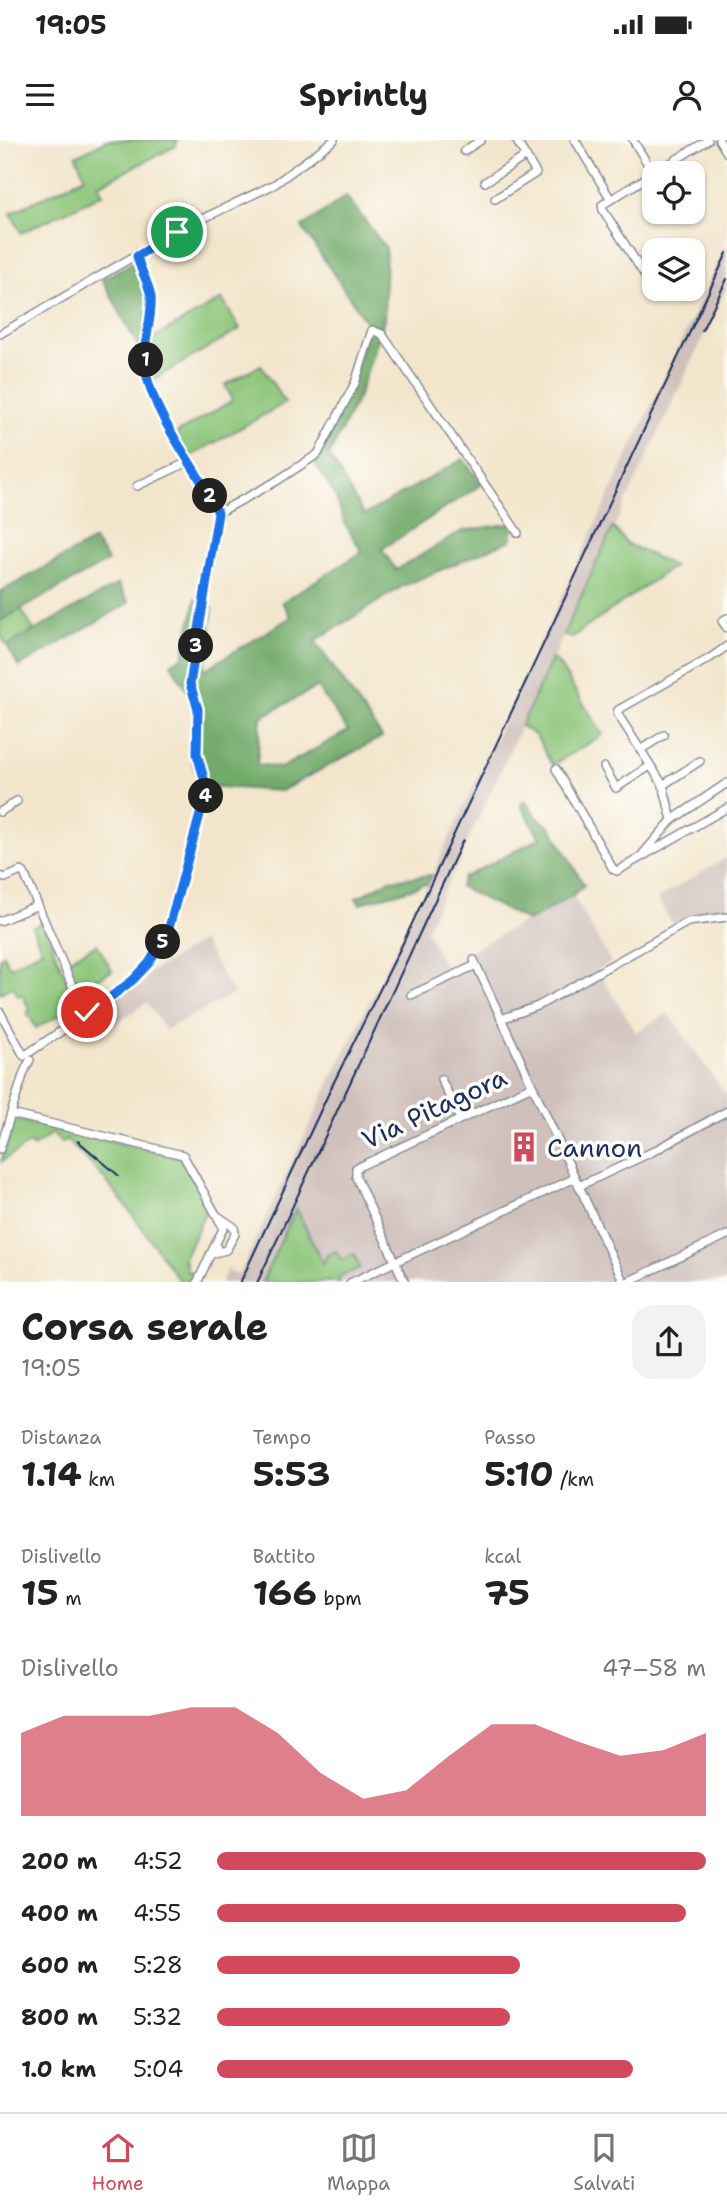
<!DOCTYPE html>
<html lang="it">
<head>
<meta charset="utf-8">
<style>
  :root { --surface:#fff; --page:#f2f2f2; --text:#222; --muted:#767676; --line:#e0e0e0; --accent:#d1495b }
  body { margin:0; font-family:"Shantell Sans",sans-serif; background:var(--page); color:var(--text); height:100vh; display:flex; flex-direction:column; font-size:26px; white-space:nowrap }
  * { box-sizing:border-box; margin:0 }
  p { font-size:23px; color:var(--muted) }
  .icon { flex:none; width:38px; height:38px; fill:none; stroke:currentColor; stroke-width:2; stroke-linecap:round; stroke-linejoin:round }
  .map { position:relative; height:1142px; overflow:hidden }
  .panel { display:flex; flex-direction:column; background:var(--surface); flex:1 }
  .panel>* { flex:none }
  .buttons { position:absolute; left:642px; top:21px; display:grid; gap:14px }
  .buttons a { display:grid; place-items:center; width:63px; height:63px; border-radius:14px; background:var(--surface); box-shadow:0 2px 5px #0004; font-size:35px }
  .pin { position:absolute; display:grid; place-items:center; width:60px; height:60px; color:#fff; margin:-30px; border:4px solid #fff; border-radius:50%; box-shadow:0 2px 7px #0007 }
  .km { position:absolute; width:35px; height:35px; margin:-18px; border-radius:50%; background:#222; color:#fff; font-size:19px; line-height:35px; text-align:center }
  .round { display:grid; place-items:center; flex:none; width:74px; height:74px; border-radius:21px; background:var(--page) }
  .overview { display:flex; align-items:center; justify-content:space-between; height:119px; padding:0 21px }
  h1 { font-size:38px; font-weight:700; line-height:52px }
  .stats { display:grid; grid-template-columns:repeat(3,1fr); gap:10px; height:119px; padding:7px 21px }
  .stats div { display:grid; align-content:center }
  .stats b { font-size:35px; font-weight:700 }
  .stats small { font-size:19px; font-weight:400 }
  .stats p { font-size:19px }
  .chart { height:196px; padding:14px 21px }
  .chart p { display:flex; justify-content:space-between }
  .chart svg { width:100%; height:126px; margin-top:7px; fill:var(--accent); opacity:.7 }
  ul { padding:0 21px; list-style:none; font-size:23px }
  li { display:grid; grid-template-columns:112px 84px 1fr; align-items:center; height:52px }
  li i { height:18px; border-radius:9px; background:var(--accent) }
  .status { display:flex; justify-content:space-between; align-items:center; height:49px; padding:0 35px; background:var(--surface); direction:ltr }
  .status svg { height:19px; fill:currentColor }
  header { display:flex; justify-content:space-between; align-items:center; height:91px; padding:0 21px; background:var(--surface); font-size:32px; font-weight:700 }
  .tabs { display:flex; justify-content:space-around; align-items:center; height:98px; border-top:2px solid var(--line); background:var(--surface); font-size:19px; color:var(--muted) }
  .tabs a { display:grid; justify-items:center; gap:4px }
  .tabs .selected { color:var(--accent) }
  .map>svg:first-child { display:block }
  .industrial { fill:#cfc0bb }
  .green { fill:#8cc579; stroke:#547a6c; stroke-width:2 }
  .forest { fill:#71aa69; stroke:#466c64; stroke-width:2; fill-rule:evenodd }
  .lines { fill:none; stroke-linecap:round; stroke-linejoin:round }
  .minor-casing { stroke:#868a94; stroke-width:10 }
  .minor { stroke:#fff; stroke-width:7 }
  .rail { stroke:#1b2f5e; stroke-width:2 }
  .route-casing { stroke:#fff; stroke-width:14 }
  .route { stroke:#1a73e8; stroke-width:9 }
  .labels { text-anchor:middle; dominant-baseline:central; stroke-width:7; stroke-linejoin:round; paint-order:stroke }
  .street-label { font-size:26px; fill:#1b2f5e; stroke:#fdfcf7 }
  .poi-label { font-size:26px; fill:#1b2f5e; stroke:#fdfcf7; text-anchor:start }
</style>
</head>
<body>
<div class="status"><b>19:05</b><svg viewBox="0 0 49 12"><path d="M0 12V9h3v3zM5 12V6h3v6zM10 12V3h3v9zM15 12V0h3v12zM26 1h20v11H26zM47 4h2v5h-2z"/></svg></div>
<header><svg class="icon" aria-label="menu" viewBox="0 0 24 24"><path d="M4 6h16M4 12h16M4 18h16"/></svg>Sprintly<svg class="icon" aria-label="person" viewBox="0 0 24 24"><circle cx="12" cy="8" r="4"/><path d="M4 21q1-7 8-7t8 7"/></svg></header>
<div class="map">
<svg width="727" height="1143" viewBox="0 0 727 1143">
  <rect width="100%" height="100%" fill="#fdfcf7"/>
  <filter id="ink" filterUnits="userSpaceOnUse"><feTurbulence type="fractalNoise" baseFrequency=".0143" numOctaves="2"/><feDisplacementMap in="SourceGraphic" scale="14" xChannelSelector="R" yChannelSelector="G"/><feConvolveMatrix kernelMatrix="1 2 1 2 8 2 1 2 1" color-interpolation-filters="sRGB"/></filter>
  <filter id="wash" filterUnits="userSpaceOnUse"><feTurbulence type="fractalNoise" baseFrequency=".00686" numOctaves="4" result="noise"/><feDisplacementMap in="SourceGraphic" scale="28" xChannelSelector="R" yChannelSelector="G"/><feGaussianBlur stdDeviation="1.57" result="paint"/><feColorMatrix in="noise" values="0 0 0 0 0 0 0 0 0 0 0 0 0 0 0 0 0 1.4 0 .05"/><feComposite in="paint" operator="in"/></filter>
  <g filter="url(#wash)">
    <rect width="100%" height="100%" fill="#f2e5cb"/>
    <g class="industrial">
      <path d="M727,103V146L426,790L445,828L465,819L464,814L573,756L611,822L598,831L636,892L668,873L727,956V1142H340L338,1138L354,1115L341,1120L335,1111L323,1125L296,1069L262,1142L221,1143L227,1130L239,1135L324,954L432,735Z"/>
      <path d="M727,717V774L687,779L674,786L657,759Z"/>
      <path d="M202,801L234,854L165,890L147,862L102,894L90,876L135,844L146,825L151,832Z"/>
    </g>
    <g class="green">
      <path d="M107,0H177L176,6L98,45L103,54L21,93L11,73L85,37L76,16Z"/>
      <path d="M222,159L240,189L151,241L148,231V201Z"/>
      <path d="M261,225L285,263L189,317L175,294L233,260L225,245Z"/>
      <path d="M613,387L627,404L674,426L571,498L563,495Z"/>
      <path d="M21,469L34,490L7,506L0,495V481Z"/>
      <path d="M552,519L558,523L603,595L552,625L536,596L521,586Z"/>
      <path d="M43,782L79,871L77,877L72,868L36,888L27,872L30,870L22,854L18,856L13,846L0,853V817L3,815L10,827L42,810L32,787Z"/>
      <path d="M97,804L112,831L78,849L66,821Z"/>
      <path d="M17,980L182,1017L208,1067L183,1120L186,1122V1130L194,1134L190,1142H180C145,1093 112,1040 66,1000L61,1003L53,993L33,1007L30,1003L1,1022L13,983Z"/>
      <path d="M296,1068L323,1124L327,1115L336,1111L341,1120L354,1114L360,1128L338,1137L340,1142H262Z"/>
    </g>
    <g class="forest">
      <path d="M346,56L386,108L384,180L359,255L329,315L364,375L463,319L482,344L382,409L396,430L462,391L514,383L511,400L403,446L315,501L382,597L281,651L204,646L195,629L190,614L195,580L192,559L171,524L183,516L196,459L213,468L204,530L291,477L282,462L362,412L345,384L335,355L313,320L352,242L368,185L302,87ZM317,547L348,591L281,628L257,624L261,577Z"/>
      <path d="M137,120L149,158L143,205L138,206L102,139Z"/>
      <path d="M94,400L108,421L0,481V452Z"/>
      <path d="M118,444L129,463L19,527L7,506Z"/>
      <path d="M525,660L537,677L552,689L584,745L573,755L528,781L460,747L463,738L540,698L521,665Z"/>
      <path d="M432,735L427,745L423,744C403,754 381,755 360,764L356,758L390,740Z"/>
    </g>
  </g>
  <g filter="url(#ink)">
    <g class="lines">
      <g class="minor-casing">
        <g id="minor">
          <path d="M575,0L610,58"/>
          <path d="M633,0L653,33"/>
          <path d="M719,0L727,13"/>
          <path d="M464,11L481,0"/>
          <path d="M485,42L526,16"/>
          <path d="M495,59L536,33L516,0"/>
          <path d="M137,116C140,131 150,143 151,157C154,182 140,208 146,233C158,285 197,326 218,373"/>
          <path d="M653,148L603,70L602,65L708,0"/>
          <path d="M0,194L181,89L275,44L334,0"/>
          <path d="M137,346L188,322"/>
          <path d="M218,373L275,342L318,314L355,243L372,190L382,194L518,393"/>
          <path d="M727,478L722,481L727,488"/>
          <path d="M640,610L664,595"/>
          <path d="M604,627L616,648L650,626"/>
          <path d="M556,629L613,729L617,731L727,668"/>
          <path d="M663,645L700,621"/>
          <path d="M0,672L17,661"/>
          <path d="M672,680L663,645L617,573L618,570L710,518L727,506"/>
          <path d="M640,717L672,680L727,643"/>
          <path d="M0,736L5,738L21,731L24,733L83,871"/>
          <path d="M0,781L38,765"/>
          <path d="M474,820L624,1143"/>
          <path d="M411,855L476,825"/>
          <path d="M0,872L24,916"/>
          <path d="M501,879L538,866L688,782L727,777"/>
          <path d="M27,914L79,879L83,871L96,868L133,840L149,823L168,791L207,649L196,614L198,569L190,544L218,373"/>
          <path d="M441,939L460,979"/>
          <path d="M11,974L183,1015L223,1087"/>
          <path d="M0,1009L24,932L30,920"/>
          <path d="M579,1046L652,1012L727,971"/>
          <path d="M217,1109L216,1103L225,1085"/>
          <path d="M210,1114L226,1110L235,1094L234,1087L218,1076"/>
          <path d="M197,1143L215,1105"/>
          <path d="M350,1143L575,1038"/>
          <path d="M405,1143L356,1037V1028L532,946"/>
          <path d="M625,1143L727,1095"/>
        </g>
      </g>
      <use href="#minor" class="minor"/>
      <g class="rail">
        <path d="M702,190L727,139"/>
        <path d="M78,1001L118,1035"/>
        <path d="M240,1143L333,944L402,805L727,113"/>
        <path d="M257,1143L463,700"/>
      </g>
    </g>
  </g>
  <g class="lines" filter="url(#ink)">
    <g class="route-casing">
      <path id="route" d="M87,872L96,868L133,840L149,823L168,791L207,649L197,614L198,569L190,544L218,373C197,326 158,285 146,233C140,208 153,182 151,157C149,143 140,130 137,116L177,92"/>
    </g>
    <use href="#route" class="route"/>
  </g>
  <defs>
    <g id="building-bare" transform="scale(2.415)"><path d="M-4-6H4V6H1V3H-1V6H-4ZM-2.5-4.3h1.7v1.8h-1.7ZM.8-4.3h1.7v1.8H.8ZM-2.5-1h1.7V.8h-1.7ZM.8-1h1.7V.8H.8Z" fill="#d1495b" stroke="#fdfcf7" stroke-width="2.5" paint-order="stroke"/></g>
  </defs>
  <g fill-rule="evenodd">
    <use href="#building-bare" x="524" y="1007"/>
  </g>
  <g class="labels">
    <g class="street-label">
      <text transform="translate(434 968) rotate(-25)">Via Pitagora</text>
    </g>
    <g class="poi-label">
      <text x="547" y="1007">Cannon</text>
    </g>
  </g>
</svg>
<div class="buttons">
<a><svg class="icon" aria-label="locate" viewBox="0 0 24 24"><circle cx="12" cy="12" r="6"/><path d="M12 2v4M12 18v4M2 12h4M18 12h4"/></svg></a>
<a><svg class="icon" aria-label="layers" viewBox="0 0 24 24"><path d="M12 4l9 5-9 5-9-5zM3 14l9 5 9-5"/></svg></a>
</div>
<div class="pin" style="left:177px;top:92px;background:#1e9e55"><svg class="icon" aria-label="arrive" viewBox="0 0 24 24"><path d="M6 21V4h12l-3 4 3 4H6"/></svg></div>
<div class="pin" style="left:87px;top:872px;background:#d93025"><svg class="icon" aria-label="check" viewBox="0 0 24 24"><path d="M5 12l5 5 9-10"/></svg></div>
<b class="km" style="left:146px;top:220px">1</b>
<b class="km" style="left:210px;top:356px">2</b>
<b class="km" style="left:196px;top:506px">3</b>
<b class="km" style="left:206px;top:656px">4</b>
<b class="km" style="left:163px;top:802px">5</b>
</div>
<section class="panel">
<div class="overview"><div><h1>Corsa serale</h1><p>19:05</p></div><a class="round"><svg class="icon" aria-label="share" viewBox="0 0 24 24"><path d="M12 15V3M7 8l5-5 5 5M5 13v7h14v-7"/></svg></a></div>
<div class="stats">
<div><p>Distanza</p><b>1.14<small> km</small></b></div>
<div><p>Tempo</p><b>5:53</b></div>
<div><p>Passo</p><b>5:10<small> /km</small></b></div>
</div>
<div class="stats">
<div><p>Dislivello</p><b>15<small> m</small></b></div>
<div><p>Battito</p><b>166<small> bpm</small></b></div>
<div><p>kcal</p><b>75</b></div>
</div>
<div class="chart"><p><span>Dislivello</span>47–58 m</p>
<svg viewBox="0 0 160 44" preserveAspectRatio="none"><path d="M0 44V15L10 9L20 9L30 9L40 6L50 6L60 15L70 29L80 38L90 35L100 23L110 12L120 12L130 18L140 23L150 21L160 15V44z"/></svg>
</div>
<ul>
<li><b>200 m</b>4:52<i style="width:100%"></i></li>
<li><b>400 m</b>4:55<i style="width:96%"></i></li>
<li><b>600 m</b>5:28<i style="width:62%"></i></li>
<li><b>800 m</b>5:32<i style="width:60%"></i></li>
<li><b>1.0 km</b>5:04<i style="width:85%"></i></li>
</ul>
</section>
<nav class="tabs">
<a class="selected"><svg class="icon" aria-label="home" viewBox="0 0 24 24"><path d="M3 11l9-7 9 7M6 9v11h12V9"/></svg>Home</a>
<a><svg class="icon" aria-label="map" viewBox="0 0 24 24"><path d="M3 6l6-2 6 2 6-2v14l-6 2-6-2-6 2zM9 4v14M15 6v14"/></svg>Mappa</a>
<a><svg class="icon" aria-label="saved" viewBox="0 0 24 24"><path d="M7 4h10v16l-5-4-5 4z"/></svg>Salvati</a>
</nav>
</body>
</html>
